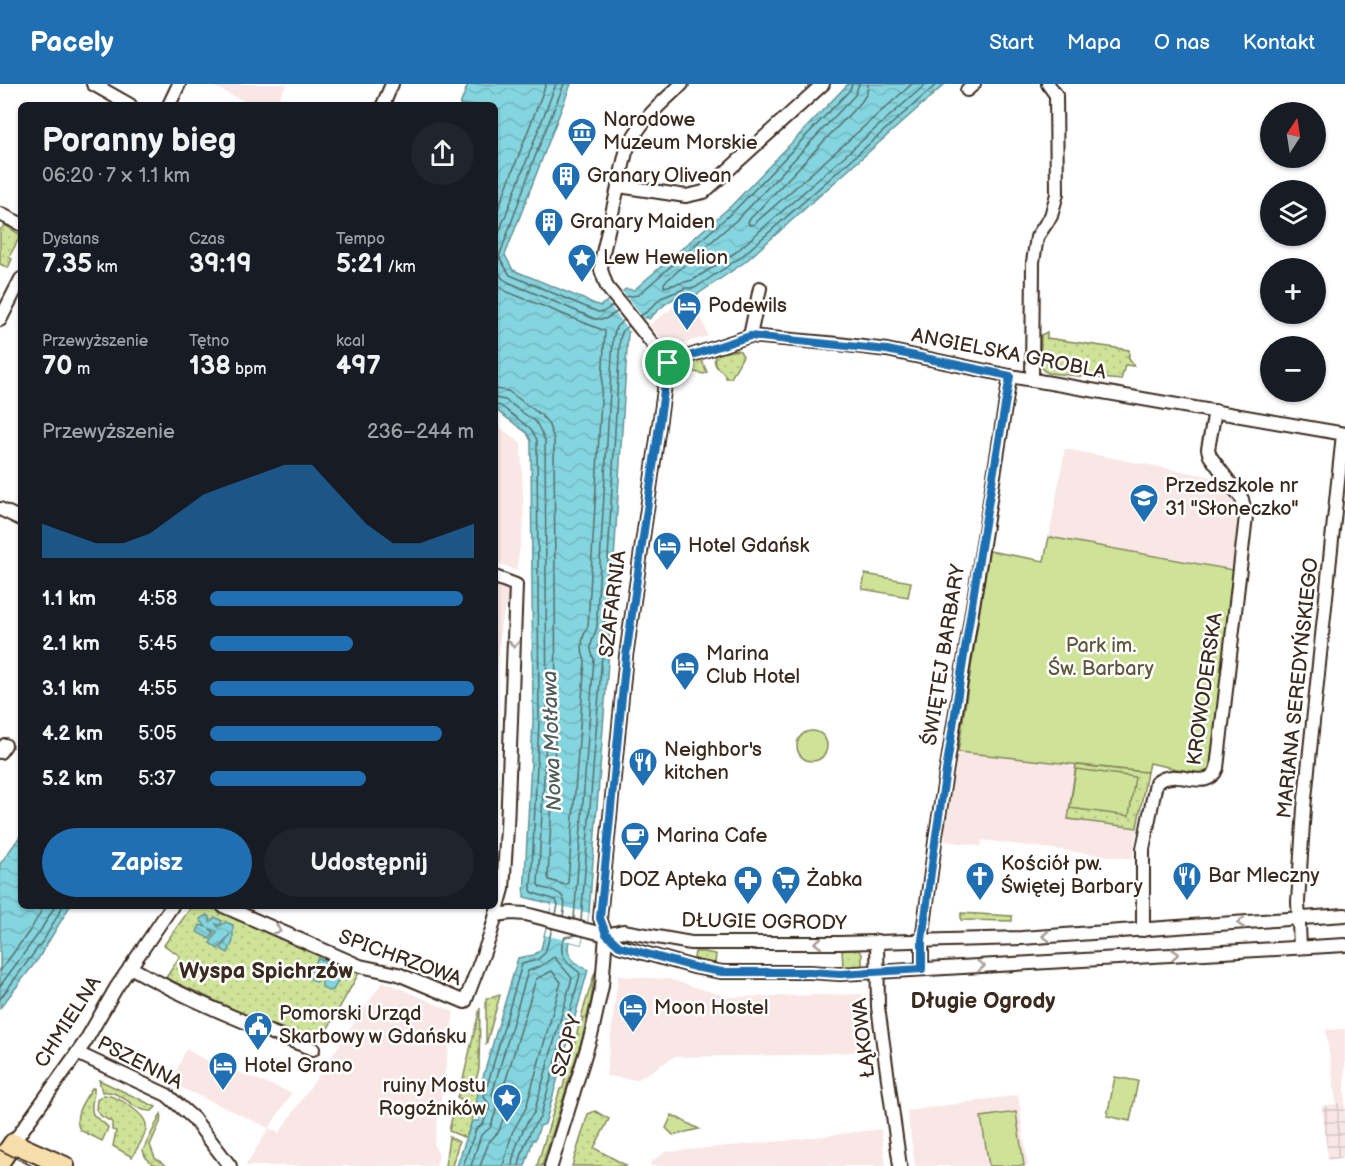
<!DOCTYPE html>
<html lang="pl">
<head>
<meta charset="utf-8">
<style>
  :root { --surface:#171b24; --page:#20242c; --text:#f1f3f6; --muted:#9ea1a6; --accent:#1f6fb2 }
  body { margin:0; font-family:"Balsamiq Sans",sans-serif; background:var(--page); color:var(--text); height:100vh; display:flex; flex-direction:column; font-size:22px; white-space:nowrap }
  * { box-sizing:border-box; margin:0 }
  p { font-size:20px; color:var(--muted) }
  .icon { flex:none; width:33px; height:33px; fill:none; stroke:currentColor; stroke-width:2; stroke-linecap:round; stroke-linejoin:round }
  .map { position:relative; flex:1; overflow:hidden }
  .drawer { position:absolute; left:18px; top:18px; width:480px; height:807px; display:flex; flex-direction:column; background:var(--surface); border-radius:9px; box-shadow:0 2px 4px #0004 }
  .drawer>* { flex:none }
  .needle { width:39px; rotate:12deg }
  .tools { position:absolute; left:1260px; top:18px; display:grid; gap:12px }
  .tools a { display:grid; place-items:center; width:66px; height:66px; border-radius:50%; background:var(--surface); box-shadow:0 2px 4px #0004; font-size:30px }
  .pin { position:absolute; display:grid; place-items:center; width:51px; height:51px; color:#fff; margin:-26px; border:3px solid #fff; border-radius:50%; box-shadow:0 2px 6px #0007 }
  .round { display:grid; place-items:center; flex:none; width:63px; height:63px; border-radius:32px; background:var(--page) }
  .overview { display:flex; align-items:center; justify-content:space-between; height:102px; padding:0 24px }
  h1 { font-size:33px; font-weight:700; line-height:45px }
  .figures { display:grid; grid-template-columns:repeat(3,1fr); gap:9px; height:102px; padding:6px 24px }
  .figures div { display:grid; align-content:center }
  .figures b { font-size:26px; font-weight:700 }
  .figures small { font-size:16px; font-weight:400 }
  .figures p { font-size:16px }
  .chart { height:168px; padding:12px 24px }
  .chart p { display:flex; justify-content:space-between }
  .chart svg { width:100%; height:108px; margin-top:6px; fill:var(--accent); opacity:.7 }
  .button { display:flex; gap:12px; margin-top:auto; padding:12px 24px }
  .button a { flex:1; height:69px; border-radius:36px; background:var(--accent); color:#fff; font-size:24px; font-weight:700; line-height:69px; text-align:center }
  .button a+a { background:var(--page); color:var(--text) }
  ul { padding:0 24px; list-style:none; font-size:20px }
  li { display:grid; grid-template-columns:96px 72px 1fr; align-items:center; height:45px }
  li i { height:15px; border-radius:8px; background:var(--accent) }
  header { display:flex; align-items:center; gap:36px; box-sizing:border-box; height:84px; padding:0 30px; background:var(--accent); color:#fff }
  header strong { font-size:28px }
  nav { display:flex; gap:33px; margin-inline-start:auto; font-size:21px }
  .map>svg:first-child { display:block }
  .built { fill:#f9e7e6 }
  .industrial { fill:url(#industrial-grid) }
  .grass { fill:url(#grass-dots); stroke:#84865b; stroke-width:1.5 }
  .green { fill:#cee398; stroke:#84865b; stroke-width:1.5 }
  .water { fill:url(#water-waves); stroke:#679192; stroke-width:1.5 }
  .pier { fill:#fff }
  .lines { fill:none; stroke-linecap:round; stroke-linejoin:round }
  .shore { stroke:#586e6b; stroke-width:1.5 }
  .minor-casing { stroke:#3b2a1e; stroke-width:16 }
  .primary-casing { stroke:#3b2a1e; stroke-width:22 }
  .minor { stroke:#fff; stroke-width:12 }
  .primary { stroke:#f8deab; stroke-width:18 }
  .tram { stroke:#3b2a1e; stroke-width:1.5 }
  .oneway { stroke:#a79f9a }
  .route-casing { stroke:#fff; stroke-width:12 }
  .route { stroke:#1f6fb2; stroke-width:8 }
  .labels { text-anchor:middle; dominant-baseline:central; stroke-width:5; stroke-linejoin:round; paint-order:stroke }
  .poi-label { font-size:20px; fill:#3b2a1e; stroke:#fff; text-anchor:start }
  .street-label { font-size:20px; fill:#3b2a1e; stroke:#fff }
  .park-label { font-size:20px; fill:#60583c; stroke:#fff }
  .water-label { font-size:21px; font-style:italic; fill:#515d58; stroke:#fff }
  .quarter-label { font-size:22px; font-weight:bold; fill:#3b2a1e; stroke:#fff }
</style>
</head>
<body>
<header>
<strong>Pacely</strong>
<nav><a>Start</a><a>Mapa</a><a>O nas</a><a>Kontakt</a></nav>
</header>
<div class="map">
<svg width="1345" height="1082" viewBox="0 0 1345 1082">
  <defs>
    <pattern id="industrial-grid" width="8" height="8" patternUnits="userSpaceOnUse" patternTransform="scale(1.5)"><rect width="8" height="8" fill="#f9e7e6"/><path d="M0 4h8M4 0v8" fill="none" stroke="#d6c6c5"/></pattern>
    <pattern id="grass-dots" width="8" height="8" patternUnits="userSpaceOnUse" patternTransform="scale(1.5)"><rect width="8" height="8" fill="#cee398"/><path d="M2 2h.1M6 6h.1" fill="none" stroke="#b2c383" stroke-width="1.8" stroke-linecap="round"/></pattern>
    <pattern id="water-waves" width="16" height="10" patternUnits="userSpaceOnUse" patternTransform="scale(1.5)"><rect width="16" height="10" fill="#84d5df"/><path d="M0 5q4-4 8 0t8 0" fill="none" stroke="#73b7bf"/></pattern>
  </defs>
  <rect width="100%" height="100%" fill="#fff"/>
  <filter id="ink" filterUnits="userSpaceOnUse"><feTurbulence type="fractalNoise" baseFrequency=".0167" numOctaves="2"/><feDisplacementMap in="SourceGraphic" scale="12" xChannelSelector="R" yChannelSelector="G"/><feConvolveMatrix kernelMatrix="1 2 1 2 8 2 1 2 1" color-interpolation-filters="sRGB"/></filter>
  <g filter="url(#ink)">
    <g class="built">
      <path d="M208,0H287L275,21H252Z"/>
      <path d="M695,215L708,252L669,263L649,241L670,226L672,223L680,222Z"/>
      <path d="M495,340L521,359L524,439L516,487L495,477Z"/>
      <path d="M1065,365L1218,394L1239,425L1233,486L1049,453Z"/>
      <path d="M495,499L511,506L501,539L495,613Z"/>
      <path d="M958,668L1147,688L1132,775L982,756L981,762L945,757L946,752L944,751Z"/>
      <path d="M618,892L669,895L727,913L862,910L869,967L798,971L674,973L637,996L606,992Z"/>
      <path d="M383,897L454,928L434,1061L439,1072L436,1082H247L246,1081L269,1044L171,999L186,965L206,976L292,1009L269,1044L279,1049Z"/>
      <path d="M1345,945V1019L1336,1018L1326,946Z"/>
      <path d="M1018,1011L1028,1082H915L907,1027Z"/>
      <path d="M881,1045L886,1082H650L651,1078L665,1068L783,1057Z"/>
    </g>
    <path class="industrial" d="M1336,1018L1345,1019V1073L1328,1076L1322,1022L1336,1020Z"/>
    <g class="grass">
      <path d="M5,141L21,151L9,173L12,175L8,184L0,180V146Z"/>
      <path d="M1047,248V254L1129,266V272H1127L1134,282L1125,281L1121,296L1048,289L1043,286C1039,276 1041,262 1041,251Z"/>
      <path d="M736,266L740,267L743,272L731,294H726C724,284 712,287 715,271Z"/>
      <path d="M701,275L707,288L704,290L684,286V280Z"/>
      <path d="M1076,681L1147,688L1137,744L1068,735Z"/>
      <path d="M192,822H212L360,887L322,955L317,957L246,931L166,894L180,872L164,861Z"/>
      <path d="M961,829L1012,832V837L961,836Z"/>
      <path d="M842,866H858L862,870V882L860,884H843Z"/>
      <path d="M695,868H704L716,870L715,879L712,881L705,880L694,874Z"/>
      <path d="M595,888L591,916L582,955L542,1082H537L560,1005L563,1004L568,979L570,978L579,941L581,940L583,934L581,933Z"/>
      <path d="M500,911L486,961V915Z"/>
      <path d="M480,924L479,985L475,1000L463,995Z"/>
      <path d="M99,996L156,1023L152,1027C132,1028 122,1005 102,1008Z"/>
      <path d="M462,1001L479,1006L476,1017L478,1019L466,1054L449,1047L454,1025L473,1029L475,1023L457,1013Z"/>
      <path d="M92,1004H94C95,1013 89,1021 93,1030C97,1036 105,1038 108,1044L102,1057L80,1046C72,1031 84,1017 92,1004Z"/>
      <path d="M104,1011C116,1011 145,1029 146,1041C147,1051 137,1064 132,1073L113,1062L116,1047L112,1046V1038L101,1032L96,1025L97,1016Z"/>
      <path d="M595,1027L609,1035L594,1064L627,1082H572L588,1030Z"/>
      <path d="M161,1030L162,1034L150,1061L155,1074L167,1082C155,1082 146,1079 143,1066Z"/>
      <path d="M449,1053L459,1058L452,1082H445Z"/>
    </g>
    <g class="green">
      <path d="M1049,453L1233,486L1210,683L1207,689L1200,690L1149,679L1147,688L958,668L989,467L1044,477Z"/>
      <path d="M865,490L911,498L908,513L862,505Z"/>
      <circle cx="812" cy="662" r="15"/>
      <path d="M1076,685L1135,693L1129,732L1070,724Z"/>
      <path d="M1115,993L1138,997L1130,1037L1107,1032Z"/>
      <path d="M1016,1028L1024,1082H989L981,1033Z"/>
      <path d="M672,1031L699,1045L673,1051L666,1044Z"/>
    </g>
    <g class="water">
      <path d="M468,0H571L505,171L513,186L600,222L626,205L634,206L731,122L848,0H945L745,178L695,212C677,206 660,224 649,235L647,233L628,249L609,557H605L604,564L609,565L589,829L581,860L569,857C565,872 575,880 588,886L545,1040L540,1042L535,1056H533L525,1082H457L472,1037H478L483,1022L476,1017L518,874L534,871L541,865L552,820L524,813L533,638L531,357L527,349L495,325V21H460Z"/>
      <path d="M21,751V822H70L38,875L0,924V780Z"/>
      <path d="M206,831L210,833V838L215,833L222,837L220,841L216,840L218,843L226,838L233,841V857L228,869L221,865L230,850L218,865L210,859L217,848L209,844L214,849L210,855L197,848L200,841L206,843L200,835Z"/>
      <path d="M318,874L327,877L328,881L319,896L316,898L310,894V889Z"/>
      <path d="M334,882L339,884L342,890L333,906L328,907L322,903C321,896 328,885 334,882Z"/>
    </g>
    <g class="pier">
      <path d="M622,207L645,236L630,248L607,218Z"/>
      <path d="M552,820L589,829L581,860L545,851Z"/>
    </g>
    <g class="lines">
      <g class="shore">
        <path d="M564,0L533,78L499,173L510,191L598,228H603L612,222"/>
        <path d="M859,0L855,11L741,132L664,199V203L693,196L736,168L926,0"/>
        <path d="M868,0L867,9L862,17L748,137L749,141H753L912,0"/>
        <path d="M495,133L546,0"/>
        <path d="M495,159L556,0"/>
        <path d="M495,181L502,194L508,198L595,235H605L617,228"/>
        <path d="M495,199L505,207L605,247L588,542C581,554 580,565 585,577L568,799L566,801L549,796L548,793L556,639L554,355L548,339L541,331L508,307L495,305"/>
        <path d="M625,213L638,211L735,126L850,6L852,0"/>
        <path d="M640,232L648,227L661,214L686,204H695L741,173L937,0"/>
        <path d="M495,314L505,316L536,338L545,356L547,639L538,800L540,803C559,808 569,809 563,832"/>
        <path d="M495,321L501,322L531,345L537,356L539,638L531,806L533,809L556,816L558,821L556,830"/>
        <path d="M574,835L594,575C588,561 592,559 596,546C598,542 597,535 597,531L613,255L616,243L624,236"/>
        <path d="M581,837L602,572C594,559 601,559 604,548C605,543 604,536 605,531L620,255L623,246L629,242"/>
        <path d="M0,887L31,845L44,822"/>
        <path d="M0,902L39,849L55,822"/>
        <path d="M0,915L45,854L63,822"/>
        <path d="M463,1082L476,1045L483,1040L489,1025V1020L484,1013L522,880L537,876L545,869L552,845"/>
        <path d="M471,1082L481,1051L490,1044L496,1027V1019L492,1010L528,887L541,882L554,873L572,894L534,1029C524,1040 513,1067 512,1082"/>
        <path d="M480,1082L489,1058L499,1047L505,1029V1019L502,1009L536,895L552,887L561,898L526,1024L512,1049L503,1082"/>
        <path d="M519,1082C521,1069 531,1042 540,1034L580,891L579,888C567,880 556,868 565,853L577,851"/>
      </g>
      <g class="minor-casing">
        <g id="minor">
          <path d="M93,0L130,21"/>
          <path d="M967,6L974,0"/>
          <path d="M169,21L179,0"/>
          <path d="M383,21L392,0"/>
          <path d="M619,102L686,112L704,108L823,0"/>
          <path d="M0,130L21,140"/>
          <path d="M0,236L21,195"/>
          <path d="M750,252L760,204"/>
          <path d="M668,279L750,252L838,260L887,266L1010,292L1345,350"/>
          <path d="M1032,296L1033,178L1037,153L1051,132L1057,110L1056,11L1048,0"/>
          <path d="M0,425L21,435"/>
          <path d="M0,668L5,661"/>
          <path d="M223,822L360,882L398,890L465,918L490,852L503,805L507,745L516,501L495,493"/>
          <path d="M496,831L511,829L526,830L606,851L623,847L691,859H839L1022,854L1345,831"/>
          <path d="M1143,846V765L1156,699C1177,681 1207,711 1217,684L1246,432L1242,415L1210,372L1208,365L1215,327"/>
          <path d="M606,851L619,862L694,883L722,888H810L840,890L1345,861"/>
          <path d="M877,857L878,923L900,1082"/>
          <path d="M1300,863L1298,818L1304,724L1343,350"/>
          <path d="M130,883C188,916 251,941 313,965"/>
          <path d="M922,885V856L936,751L1010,292"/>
          <path d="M77,969L167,1011L193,1034L230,1082"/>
          <path d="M13,1059L85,958L116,904L172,822"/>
          <path d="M551,1082L592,948L602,902L606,851L600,834L626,572L668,279L607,203L601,186L602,173L626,68C637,40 660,20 682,0"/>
        </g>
      </g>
      <g class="primary-casing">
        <path id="primary" d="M0,1078L13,1059L65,1082"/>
      </g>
      <use href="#minor" class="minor"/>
      <use href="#primary" class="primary"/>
      <path class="tram" d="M0,1066L32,1082"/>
    </g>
    <defs><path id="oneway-chevron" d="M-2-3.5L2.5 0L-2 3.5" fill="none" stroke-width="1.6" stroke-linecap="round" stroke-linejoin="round" transform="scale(1.5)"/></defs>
    <g class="oneway">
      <use href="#oneway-chevron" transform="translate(514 560) rotate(92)"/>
      <use href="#oneway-chevron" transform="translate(1241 839) rotate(176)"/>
      <use href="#oneway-chevron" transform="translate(277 846) rotate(24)"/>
      <use href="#oneway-chevron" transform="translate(1046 852) rotate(176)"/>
      <use href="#oneway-chevron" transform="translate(818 859) rotate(-180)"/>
      <use href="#oneway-chevron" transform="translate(1175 870) rotate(-3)"/>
      <use href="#oneway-chevron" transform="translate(981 882) rotate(-4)"/>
    </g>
  </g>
  <g class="lines" filter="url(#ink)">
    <g class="route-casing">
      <path id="route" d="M750,252L887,266L1010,292L981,463L936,751L922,856V885L840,890L810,888H722L694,883L619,862L606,850L600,834L626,572L668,279Z"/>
    </g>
    <use href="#route" class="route"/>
  </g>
  <defs>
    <g id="museum-pin" transform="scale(1.5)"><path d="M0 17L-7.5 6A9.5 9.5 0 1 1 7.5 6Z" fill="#1f6fb2" stroke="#fff"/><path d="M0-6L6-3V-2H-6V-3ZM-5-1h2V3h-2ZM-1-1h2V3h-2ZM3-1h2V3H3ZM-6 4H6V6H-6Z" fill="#fff"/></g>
    <g id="building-pin" transform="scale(1.5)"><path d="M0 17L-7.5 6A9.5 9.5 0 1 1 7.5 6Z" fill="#1f6fb2" stroke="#fff"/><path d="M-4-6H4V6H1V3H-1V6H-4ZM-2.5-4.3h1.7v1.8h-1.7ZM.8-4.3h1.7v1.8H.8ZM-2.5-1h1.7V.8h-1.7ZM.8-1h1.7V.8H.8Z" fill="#fff"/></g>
    <g id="sight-pin" transform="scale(1.5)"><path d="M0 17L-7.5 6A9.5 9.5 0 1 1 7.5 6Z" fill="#1f6fb2" stroke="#fff"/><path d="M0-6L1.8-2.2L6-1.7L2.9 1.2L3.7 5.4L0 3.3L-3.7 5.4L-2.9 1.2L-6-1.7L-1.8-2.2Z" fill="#fff"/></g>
    <g id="hotel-pin" transform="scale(1.5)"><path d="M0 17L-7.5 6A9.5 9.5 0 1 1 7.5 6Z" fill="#1f6fb2" stroke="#fff"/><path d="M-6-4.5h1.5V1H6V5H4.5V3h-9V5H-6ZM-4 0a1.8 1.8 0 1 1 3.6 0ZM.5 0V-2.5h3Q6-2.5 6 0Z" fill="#fff"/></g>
    <g id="school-pin" transform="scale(1.5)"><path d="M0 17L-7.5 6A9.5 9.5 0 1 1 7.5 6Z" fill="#1f6fb2" stroke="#fff"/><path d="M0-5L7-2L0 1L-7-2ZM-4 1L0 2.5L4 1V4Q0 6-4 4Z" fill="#fff"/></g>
    <g id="restaurant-pin" transform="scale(1.5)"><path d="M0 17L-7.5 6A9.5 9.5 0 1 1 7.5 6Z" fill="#1f6fb2" stroke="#fff"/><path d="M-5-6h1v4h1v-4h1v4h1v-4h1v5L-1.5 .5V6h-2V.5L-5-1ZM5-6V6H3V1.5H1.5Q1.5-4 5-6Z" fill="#fff"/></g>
    <g id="cafe-pin" transform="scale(1.5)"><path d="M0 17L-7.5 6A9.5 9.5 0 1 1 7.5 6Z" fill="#1f6fb2" stroke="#fff"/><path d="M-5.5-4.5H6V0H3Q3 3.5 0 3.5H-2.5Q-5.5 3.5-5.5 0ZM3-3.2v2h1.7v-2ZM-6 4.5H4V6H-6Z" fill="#fff"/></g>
    <g id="church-pin" transform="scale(1.5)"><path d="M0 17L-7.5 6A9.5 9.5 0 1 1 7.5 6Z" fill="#1f6fb2" stroke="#fff"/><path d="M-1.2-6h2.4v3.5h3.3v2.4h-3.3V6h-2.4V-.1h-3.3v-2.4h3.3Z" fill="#fff"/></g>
    <g id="pharmacy-pin" transform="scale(1.5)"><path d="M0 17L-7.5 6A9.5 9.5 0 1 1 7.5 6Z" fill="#1f6fb2" stroke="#fff"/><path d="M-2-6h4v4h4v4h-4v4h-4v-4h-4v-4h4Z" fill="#fff"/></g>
    <g id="supermarket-pin" transform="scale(1.5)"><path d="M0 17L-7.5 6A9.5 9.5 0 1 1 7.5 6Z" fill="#1f6fb2" stroke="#fff"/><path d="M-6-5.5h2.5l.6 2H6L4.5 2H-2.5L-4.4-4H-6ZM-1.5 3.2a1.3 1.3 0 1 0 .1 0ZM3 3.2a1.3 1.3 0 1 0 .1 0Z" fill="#fff"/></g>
    <g id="civic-pin" transform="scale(1.5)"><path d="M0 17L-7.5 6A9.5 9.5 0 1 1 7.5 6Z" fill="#1f6fb2" stroke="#fff"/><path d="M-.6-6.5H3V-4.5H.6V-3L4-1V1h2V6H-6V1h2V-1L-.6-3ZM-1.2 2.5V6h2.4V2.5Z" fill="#fff"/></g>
  </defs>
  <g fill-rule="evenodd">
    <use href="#museum-pin" x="582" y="48"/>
    <use href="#building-pin" x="566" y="92"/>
    <use href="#building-pin" x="549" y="138"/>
    <use href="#sight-pin" x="582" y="174"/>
    <use href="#hotel-pin" x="687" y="222"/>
    <use href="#school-pin" x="1144" y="414"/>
    <use href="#hotel-pin" x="667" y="462"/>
    <use href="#hotel-pin" x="685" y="582"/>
    <use href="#restaurant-pin" x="643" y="678"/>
    <use href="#cafe-pin" x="635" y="752"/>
    <use href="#church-pin" x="980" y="792"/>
    <use href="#restaurant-pin" x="1187" y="792"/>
    <use href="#pharmacy-pin" x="748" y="796"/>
    <use href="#supermarket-pin" x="786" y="796"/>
    <use href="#hotel-pin" x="633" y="924"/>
    <use href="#civic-pin" x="258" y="942"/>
    <use href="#hotel-pin" x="223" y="982"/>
    <use href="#sight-pin" x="507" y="1014"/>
  </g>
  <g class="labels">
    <g class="poi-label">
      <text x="603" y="36">Narodowe<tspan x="603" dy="23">Muzeum Morskie</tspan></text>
      <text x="587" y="92">Granary Olivean</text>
      <text x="570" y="138">Granary Maiden</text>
      <text x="603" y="174">Lew Hewelion</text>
      <text x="708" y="222">Podewils</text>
      <text x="1165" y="402">Przedszkole nr<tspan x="1165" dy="23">31 "Słoneczko"</tspan></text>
      <text x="688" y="462">Hotel Gdańsk</text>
      <text x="706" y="570">Marina<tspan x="706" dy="23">Club Hotel</tspan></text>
      <text x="664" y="666">Neighbor's<tspan x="664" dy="23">kitchen</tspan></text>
      <text x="656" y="752">Marina Cafe</text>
      <text x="1001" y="780">Kościół pw.<tspan x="1001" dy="23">Świętej Barbary</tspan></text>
      <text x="1208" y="792">Bar Mleczny</text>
      <text x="727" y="796" text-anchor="end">DOZ Apteka</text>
      <text x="807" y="796">Żabka</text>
      <text x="654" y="924">Moon Hostel</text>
      <text x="279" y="930">Pomorski Urząd<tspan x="279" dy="23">Skarbowy w Gdańsku</tspan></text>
      <text x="244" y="982">Hotel Grano</text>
      <text x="486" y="1002" text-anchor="end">ruiny Mostu<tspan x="486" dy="23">Rogoźników</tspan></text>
    </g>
    <g class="street-label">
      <text transform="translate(1009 270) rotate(11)">ANGIELSKA GROBLA</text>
      <text transform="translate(613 520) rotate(-83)">SZAFARNIA</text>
      <text transform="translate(944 571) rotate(-81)">ŚWIĘTEJ BARBARY</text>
      <text transform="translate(1298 604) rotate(-84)">MARIANA SEREDYŃSKIEGO</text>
      <text transform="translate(1205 605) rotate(-82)">KROWODERSKA</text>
      <text transform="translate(764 838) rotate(1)">DŁUGIE OGRODY</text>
      <text transform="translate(400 874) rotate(20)">SPICHRZOWA</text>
      <text transform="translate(68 938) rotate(-57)">CHMIELNA</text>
      <text transform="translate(864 954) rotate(-96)">ŁĄKOWA</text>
      <text transform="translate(567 962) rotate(-74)">SZOPY</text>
      <text transform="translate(140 979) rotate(27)">PSZENNA</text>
    </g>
    <g class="park-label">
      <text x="1101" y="562">Park im.<tspan x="1101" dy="23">Św. Barbary</tspan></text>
    </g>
    <g class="water-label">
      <text transform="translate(552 657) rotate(-92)">Nowa Motława</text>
    </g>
    <g class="quarter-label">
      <text x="266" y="887">Wyspa Spichrzów</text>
      <text x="983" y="917">Długie Ogrody</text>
    </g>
  </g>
</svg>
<div class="tools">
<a><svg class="needle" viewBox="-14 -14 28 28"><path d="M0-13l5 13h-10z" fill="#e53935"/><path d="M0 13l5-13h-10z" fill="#9ea1a6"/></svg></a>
<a><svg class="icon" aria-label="layers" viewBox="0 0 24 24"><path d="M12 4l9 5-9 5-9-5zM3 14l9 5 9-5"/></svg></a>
<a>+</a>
<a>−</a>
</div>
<div class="pin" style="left:668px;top:279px;background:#1e9e55"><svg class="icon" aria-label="arrive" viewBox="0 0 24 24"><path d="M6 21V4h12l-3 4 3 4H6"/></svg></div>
<section class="drawer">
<div class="overview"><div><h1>Poranny bieg</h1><p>06:20 · 7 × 1.1 km</p></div><a class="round"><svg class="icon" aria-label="share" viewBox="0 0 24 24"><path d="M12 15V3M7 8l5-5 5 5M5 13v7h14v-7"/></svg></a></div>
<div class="figures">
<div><p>Dystans</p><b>7.35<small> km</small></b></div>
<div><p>Czas</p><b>39:19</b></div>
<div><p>Tempo</p><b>5:21<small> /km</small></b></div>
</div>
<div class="figures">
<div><p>Przewyższenie</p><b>70<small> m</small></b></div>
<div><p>Tętno</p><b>138<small> bpm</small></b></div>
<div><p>kcal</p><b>497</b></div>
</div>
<div class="chart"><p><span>Przewyższenie</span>236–244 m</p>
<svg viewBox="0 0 160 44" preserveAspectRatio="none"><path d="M0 44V30L10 34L20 38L30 38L40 34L50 26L60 18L70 14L80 10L90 6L100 6L110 18L120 30L130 38L140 38L150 34L160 30V44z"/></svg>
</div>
<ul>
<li><b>1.1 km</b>4:58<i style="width:96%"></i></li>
<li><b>2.1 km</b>5:45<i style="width:54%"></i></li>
<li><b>3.1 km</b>4:55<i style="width:100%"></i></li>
<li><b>4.2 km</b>5:05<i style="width:88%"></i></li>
<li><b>5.2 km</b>5:37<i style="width:59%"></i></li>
</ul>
<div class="button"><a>Zapisz</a><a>Udostępnij</a></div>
</section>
</div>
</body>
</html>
